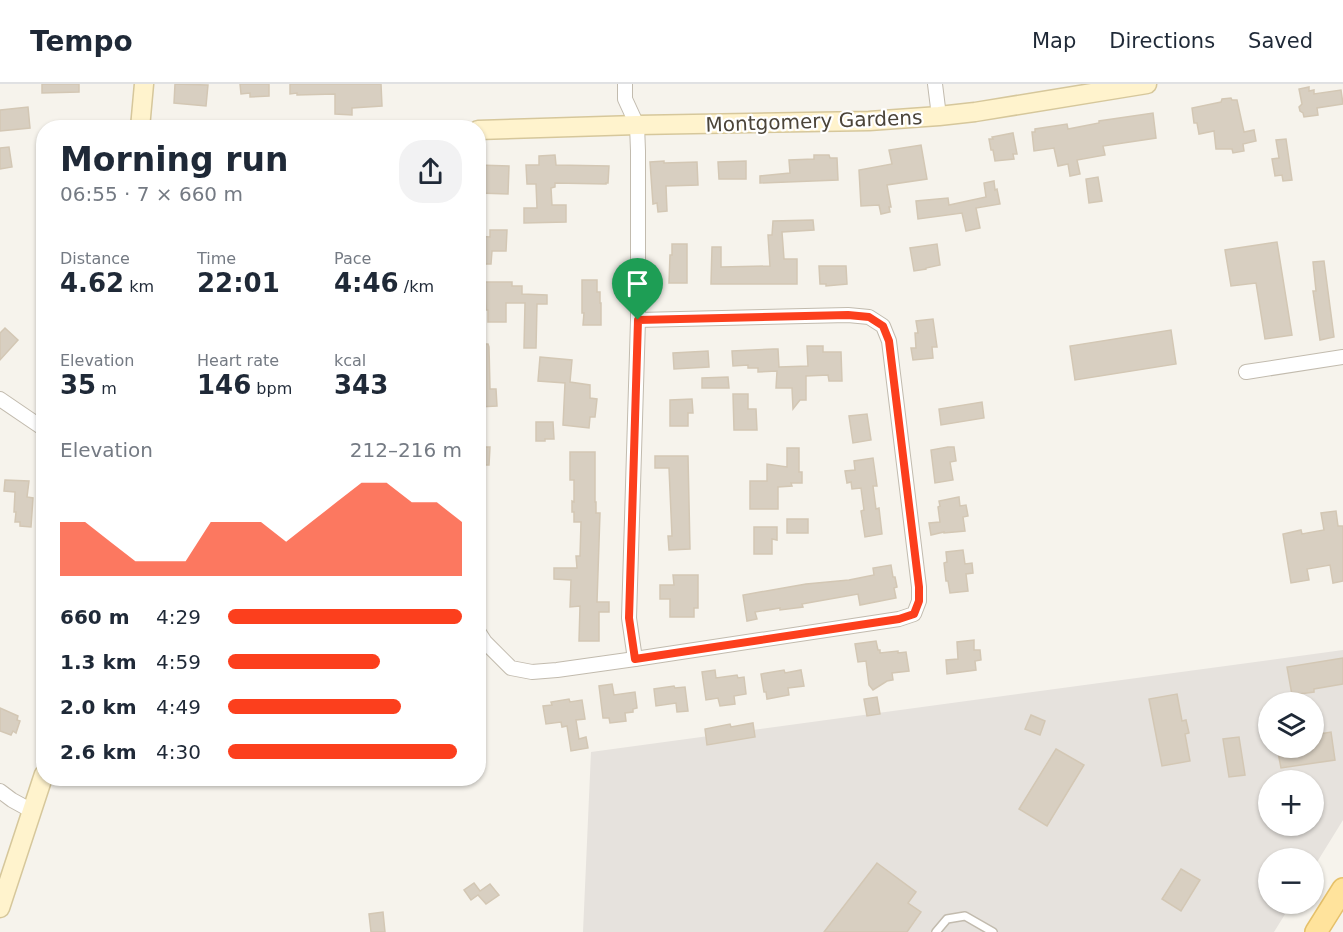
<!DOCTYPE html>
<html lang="en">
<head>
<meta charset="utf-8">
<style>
  :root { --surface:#fff; --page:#f2f2f3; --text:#1f2937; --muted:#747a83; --line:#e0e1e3; --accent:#fc3f1d }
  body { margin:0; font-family:"DejaVu Sans",sans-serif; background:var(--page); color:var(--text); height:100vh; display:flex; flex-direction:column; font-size:22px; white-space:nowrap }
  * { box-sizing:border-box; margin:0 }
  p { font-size:20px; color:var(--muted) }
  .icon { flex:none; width:33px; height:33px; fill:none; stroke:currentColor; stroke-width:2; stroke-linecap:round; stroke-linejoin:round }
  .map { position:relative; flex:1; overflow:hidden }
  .drawer { position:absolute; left:36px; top:36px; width:450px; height:666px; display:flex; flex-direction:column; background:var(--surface); border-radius:24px; box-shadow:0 2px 4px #0004 }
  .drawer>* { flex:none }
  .fabs { position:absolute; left:1258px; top:608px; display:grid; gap:12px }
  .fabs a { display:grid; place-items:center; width:66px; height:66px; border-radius:50%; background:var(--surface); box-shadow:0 2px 4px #0004; font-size:30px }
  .pin { position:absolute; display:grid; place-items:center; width:51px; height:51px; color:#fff; margin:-62px -26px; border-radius:50% 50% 50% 0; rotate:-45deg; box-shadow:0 0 6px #0007 }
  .pin .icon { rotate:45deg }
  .round { display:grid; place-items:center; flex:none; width:63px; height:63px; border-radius:24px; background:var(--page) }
  .overview { display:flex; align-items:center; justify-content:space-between; height:102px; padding:0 24px }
  h1 { font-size:33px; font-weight:700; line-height:45px }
  .stats { display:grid; grid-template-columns:repeat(3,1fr); gap:9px; height:102px; padding:6px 24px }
  .stats div { display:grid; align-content:center }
  .stats b { font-size:26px; font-weight:700 }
  .stats small { font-size:16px; font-weight:400 }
  .stats p { font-size:16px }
  .chart { height:168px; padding:12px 24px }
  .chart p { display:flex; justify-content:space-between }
  .chart svg { width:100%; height:108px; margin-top:6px; fill:var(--accent); opacity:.7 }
  ul { padding:0 24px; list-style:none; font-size:20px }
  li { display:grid; grid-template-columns:96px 72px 1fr; align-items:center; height:45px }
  li i { height:15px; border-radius:8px; background:var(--accent) }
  header { display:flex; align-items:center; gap:36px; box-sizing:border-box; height:84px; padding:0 30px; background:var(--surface); border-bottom:2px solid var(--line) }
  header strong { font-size:28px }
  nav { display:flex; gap:33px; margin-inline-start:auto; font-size:21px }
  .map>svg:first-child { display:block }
  .industrial { fill:#e6e2dd; fill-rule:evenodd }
  .building { fill:#d8cfc1; stroke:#d3c7b4; stroke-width:1.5 }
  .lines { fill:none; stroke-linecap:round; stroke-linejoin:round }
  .lane-casing { stroke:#c2bbae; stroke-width:10 }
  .street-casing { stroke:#c2bbae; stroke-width:16 }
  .secondary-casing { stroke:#d6c79b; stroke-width:21 }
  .primary-casing { stroke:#e6c16a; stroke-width:24 }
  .lane { stroke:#fff; stroke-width:7 }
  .street { stroke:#fff; stroke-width:14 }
  .secondary { stroke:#fff3cd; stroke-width:18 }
  .primary { stroke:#ffe39c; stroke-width:21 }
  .route-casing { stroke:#fff; stroke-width:12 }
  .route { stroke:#fc3f1d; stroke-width:8 }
  .labels { text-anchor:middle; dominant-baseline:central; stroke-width:4.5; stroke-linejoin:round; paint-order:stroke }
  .street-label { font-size:20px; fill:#4b4439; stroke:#fff }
</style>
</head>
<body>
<header>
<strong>Tempo</strong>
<nav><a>Map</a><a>Directions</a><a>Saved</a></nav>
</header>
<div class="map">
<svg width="1343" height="848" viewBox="0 0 1343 848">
  <rect width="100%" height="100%" fill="#f6f3ec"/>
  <path class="industrial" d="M1343,566V736L1314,783V774H1269V819H1292L1274,848H583L591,668ZM1269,618H1314V663H1269ZM1269,696H1314V741H1269Z"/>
  <g class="building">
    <path d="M42,0H79V8L42,9Z"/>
    <path d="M175,0L208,1L206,22L174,19Z"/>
    <path d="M240,0H269V12L250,13V9L241,10Z"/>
    <path d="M290,0H381L382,22L352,24V31L335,30V10L297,11V9L290,10Z"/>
    <path d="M1309,3V7L1314,6V10L1341,6L1343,20L1317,24L1318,31L1304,33L1303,29L1300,27L1299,23L1302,20L1299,5Z"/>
    <path d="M1231,14L1232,16H1237L1244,48L1254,46L1256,57L1243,60L1244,67L1233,69L1232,65H1216L1214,47L1199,50L1197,39H1194L1192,24L1221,18L1222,15Z"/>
    <path d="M28,23L30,44L0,47V26Z"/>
    <path d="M1153,29L1156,54L1103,62L1105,71L1077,76L1080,90L1070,92L1068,80L1058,82L1054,64L1034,67L1032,48H1035V45L1067,40L1068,45L1099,39V37Z"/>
    <path d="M1013,49L1017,70H1013L1014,75L995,77L993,66H991L989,55H993L992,53Z"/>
    <path d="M1286,55L1292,96L1283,97L1282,91L1275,92L1272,75L1279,74L1276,56Z"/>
    <path d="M921,61L927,95L887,101L891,123H889L890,128L881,130L879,121L861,122L859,86L892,80L889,66Z"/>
    <path d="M9,63L12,83L0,85V64Z"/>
    <path d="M555,71L556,81L609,82L608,99H606V100L555,99V103L551,104L552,121H566V138L524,139V124H537L536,100H527L526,81H539V72Z"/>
    <path d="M814,71H829L830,74H837L838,96L760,99V92L790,89L789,76L814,75Z"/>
    <path d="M664,77V79L697,78L698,101L666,102L667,127L658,128L657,119L653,120L650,78Z"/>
    <path d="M746,77V95H719L718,78Z"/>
    <path d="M478,81L509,82L508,110L478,109Z"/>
    <path d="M1098,93L1102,117L1089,119L1086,95Z"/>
    <path d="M994,97L995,106L997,105L1000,120L976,124L980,144L966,147L962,129L918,135L916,117L948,114L949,121L986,113L984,99Z"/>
    <path d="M813,136L814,146L782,148L784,175H797V200H711L712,163H721V183L770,182L768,151H772L773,137Z"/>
    <path d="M490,146H507L506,167H492L491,180H478V152L490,153Z"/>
    <path d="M1277,158L1292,251L1265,255L1256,199L1231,202L1225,166Z"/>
    <path d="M672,160H687V199H669L670,171H672Z"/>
    <path d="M937,160L940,181L926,184V185L914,187L910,164Z"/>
    <path d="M1324,177L1334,253L1320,256L1313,207H1316L1313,178Z"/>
    <path d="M819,182H846L847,200L826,202V200H820Z"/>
    <path d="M582,196H597V208H600V219H601V241H583L584,229H582Z"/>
    <path d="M478,198H512V202H522V210L547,211V220H537L536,264H524L525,219H506V238H488V226H486L485,212H478Z"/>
    <path d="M933,235L937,263H932L933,274L913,276L911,264H916L915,249H918L916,237Z"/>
    <path d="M5,244L18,256L0,276V249Z"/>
    <path d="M1171,246L1176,280L1075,296L1070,262Z"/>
    <path d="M478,260H488L489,263L490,305H496L497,322L478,323Z"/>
    <path d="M807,262H823V268H841L842,297H829L828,291L806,292V316H800L793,325L792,304H776L777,287L758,288V284H748V281L733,282L732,267L774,265H778L779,283L808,282Z"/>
    <path d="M708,267L709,283L674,285L673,269Z"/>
    <path d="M540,273L572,276L570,298L590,301V314L597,315L595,333H590L589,344L563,341L565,299L538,297Z"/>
    <path d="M728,293L729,304H702V294Z"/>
    <path d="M733,310H748V325H756L757,346H734Z"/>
    <path d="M692,315L693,329H688V342H670V316Z"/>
    <path d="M982,318L984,334L941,341L939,325Z"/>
    <path d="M867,330L871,356L853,359L849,332Z"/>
    <path d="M536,338H553L554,355H545V357H536Z"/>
    <path d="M478,363H490L489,381H478Z"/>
    <path d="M948,363H954L956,377L950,378L953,396L935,399L931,366Z"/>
    <path d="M787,364H799V388H802V399H791L792,402L778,403V425H750V397H767V380L787,383Z"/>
    <path d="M570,368H595V418H596V429H600L597,518H609V528H599V557H579L580,522L570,523L571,496L554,495V484H577L576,472H580L581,438H574V428H572V417L574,418V396H570Z"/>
    <path d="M655,372H688L690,465L669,466L668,452H672L669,384H655Z"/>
    <path d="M873,374L877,402H873L876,425L879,424L882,450L865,453L861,427L864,426L861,404L852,405L851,398L847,399L845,387L855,386L854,377Z"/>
    <path d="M5,396L29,397L27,413L33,414L31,443L20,442V438H15L16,428H14L15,408L4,407Z"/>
    <path d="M959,413L960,422L966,421L968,432L963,433L965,447L944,449V448L931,451L929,439L940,438L938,423L940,422L939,417Z"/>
    <path d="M1336,427L1338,442H1343V497L1333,499L1330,481L1307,485L1309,496L1291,499L1283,450L1301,446L1302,450L1324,446L1321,429Z"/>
    <rect x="787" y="435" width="21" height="14"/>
    <path d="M754,443H777V456L772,455V470H754Z"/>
    <path d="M963,466L965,480L972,479L973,489L966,490L968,507L950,509L948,497H946L944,479L947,478L946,468Z"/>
    <path d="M891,481L893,493H895L897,503L894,504L896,514L860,521L858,510L813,518L802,520L803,523L780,526V524L755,528L757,535L747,537L743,511L806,500L849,496L874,491L873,484Z"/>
    <path d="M673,491H698V524H694V533H670V515H660V501H674Z"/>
    <path d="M974,556V566H980L981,576L975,577L976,586L947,590L946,576L958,575L957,558Z"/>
    <path d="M876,557L878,566H880V569L898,567V569L906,568L909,587L892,589L893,596L887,597L873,606L869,601L866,577L858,578L855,560Z"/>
    <path d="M1343,574V600L1314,605V608L1292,611L1287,583Z"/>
    <path d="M715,586L716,594L737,591L738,594L744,593L746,610L734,612L735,620L720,622L718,614L706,616L702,588Z"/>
    <path d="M784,586L785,589L801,586L804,602L788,604L789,611L767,615L766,608H764L761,590Z"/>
    <path d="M612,600L614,611L635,608L637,624L633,625V628L625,629L626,637L610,639L609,634H603L599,602Z"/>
    <path d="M674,602L675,604L685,603L688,627L677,628L676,619L656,622L654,605Z"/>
    <path d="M1177,610L1182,637L1186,636L1189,649L1185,650L1190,677L1162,682L1149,615Z"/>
    <path d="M877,613L880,630L867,632L864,615Z"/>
    <path d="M569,615L570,618L582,616L585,635L576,636L579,655L586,653L588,664L571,667L567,642L562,643L561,638L546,640L543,622L552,621L551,618Z"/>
    <path d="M0,624L18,632L17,636L20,637L16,649L13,647L11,651L0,647Z"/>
    <path d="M1031,631L1045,637L1040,651L1025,645Z"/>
    <path d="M753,639L755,653L707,661L705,645L730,640L731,643Z"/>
    <path d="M1331,648L1335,676L1281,684L1277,663H1314V651Z"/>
    <path d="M1239,653L1245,691L1229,693L1223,655Z"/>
    <path d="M1056,665L1084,681L1047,742L1019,725Z"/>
    <path d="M877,779L916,808L908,819L921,828L907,848H824Z"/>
    <path d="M1181,785L1200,796L1181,827L1162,815Z"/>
    <path d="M474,799L480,807L490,800L499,811L486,820L478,811L471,816L464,806Z"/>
    <path d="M383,828L385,848H371L369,830Z"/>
  </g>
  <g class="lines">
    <g class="lane-casing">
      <path id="lane" d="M936,848L947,835L965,832L993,848"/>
    </g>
    <g class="street-casing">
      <g id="street">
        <path d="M625,0V15L637,41L638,67V236L629,534L635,575"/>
        <path d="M935,0L939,32"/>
        <path d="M1246,288L1343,273"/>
        <path d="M0,315L44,345"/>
        <path d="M478,547L485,558L511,584L532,588L557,586L635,575L899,535L914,530L919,517V503L889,257L883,242L869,233L848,231L638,236"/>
        <path d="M0,707L12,716L32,727"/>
      </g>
    </g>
    <g class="secondary-casing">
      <g id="secondary">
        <path d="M140,44L144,0"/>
        <path d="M478,46L637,41L869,37L939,32L975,28L1147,0"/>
        <path d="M0,824L44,690"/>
      </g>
    </g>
    <g class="primary-casing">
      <path id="primary" d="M1316,848L1343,805"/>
    </g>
    <use href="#lane" class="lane"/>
    <use href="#street" class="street"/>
    <use href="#secondary" class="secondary"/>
    <use href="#primary" class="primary"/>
  </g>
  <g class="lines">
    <g class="route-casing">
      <path id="route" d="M848,231L869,233L883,242L889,257L919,503V517L914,530L899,535L635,575L629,534L638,236Z"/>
    </g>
    <use href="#route" class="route"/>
  </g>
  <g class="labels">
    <g class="street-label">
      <text transform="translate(814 37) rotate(-2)">Montgomery Gardens</text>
    </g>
  </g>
</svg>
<div class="fabs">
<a><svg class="icon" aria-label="layers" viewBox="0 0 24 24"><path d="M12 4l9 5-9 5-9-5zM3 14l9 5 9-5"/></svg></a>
<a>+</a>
<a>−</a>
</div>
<div class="pin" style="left:638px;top:236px;background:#1e9e55"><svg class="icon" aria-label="arrive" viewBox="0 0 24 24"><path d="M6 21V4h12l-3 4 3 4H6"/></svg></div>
<section class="drawer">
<div class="overview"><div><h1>Morning run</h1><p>06:55 · 7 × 660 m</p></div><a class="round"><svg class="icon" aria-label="share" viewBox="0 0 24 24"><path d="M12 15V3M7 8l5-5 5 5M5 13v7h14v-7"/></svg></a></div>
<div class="stats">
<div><p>Distance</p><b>4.62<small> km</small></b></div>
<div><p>Time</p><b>22:01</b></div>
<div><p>Pace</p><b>4:46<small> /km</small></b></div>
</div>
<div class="stats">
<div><p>Elevation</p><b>35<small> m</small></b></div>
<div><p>Heart rate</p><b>146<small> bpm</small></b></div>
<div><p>kcal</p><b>343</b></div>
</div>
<div class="chart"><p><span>Elevation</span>212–216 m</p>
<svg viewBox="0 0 160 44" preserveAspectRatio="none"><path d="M0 44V22L10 22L20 30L30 38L40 38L50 38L60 22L70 22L80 22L90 30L100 22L110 14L120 6L130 6L140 14L150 14L160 22V44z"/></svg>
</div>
<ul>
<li><b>660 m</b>4:29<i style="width:100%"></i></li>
<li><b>1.3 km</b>4:59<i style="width:65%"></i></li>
<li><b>2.0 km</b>4:49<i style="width:74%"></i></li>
<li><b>2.6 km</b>4:30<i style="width:98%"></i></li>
</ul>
</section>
</div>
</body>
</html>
